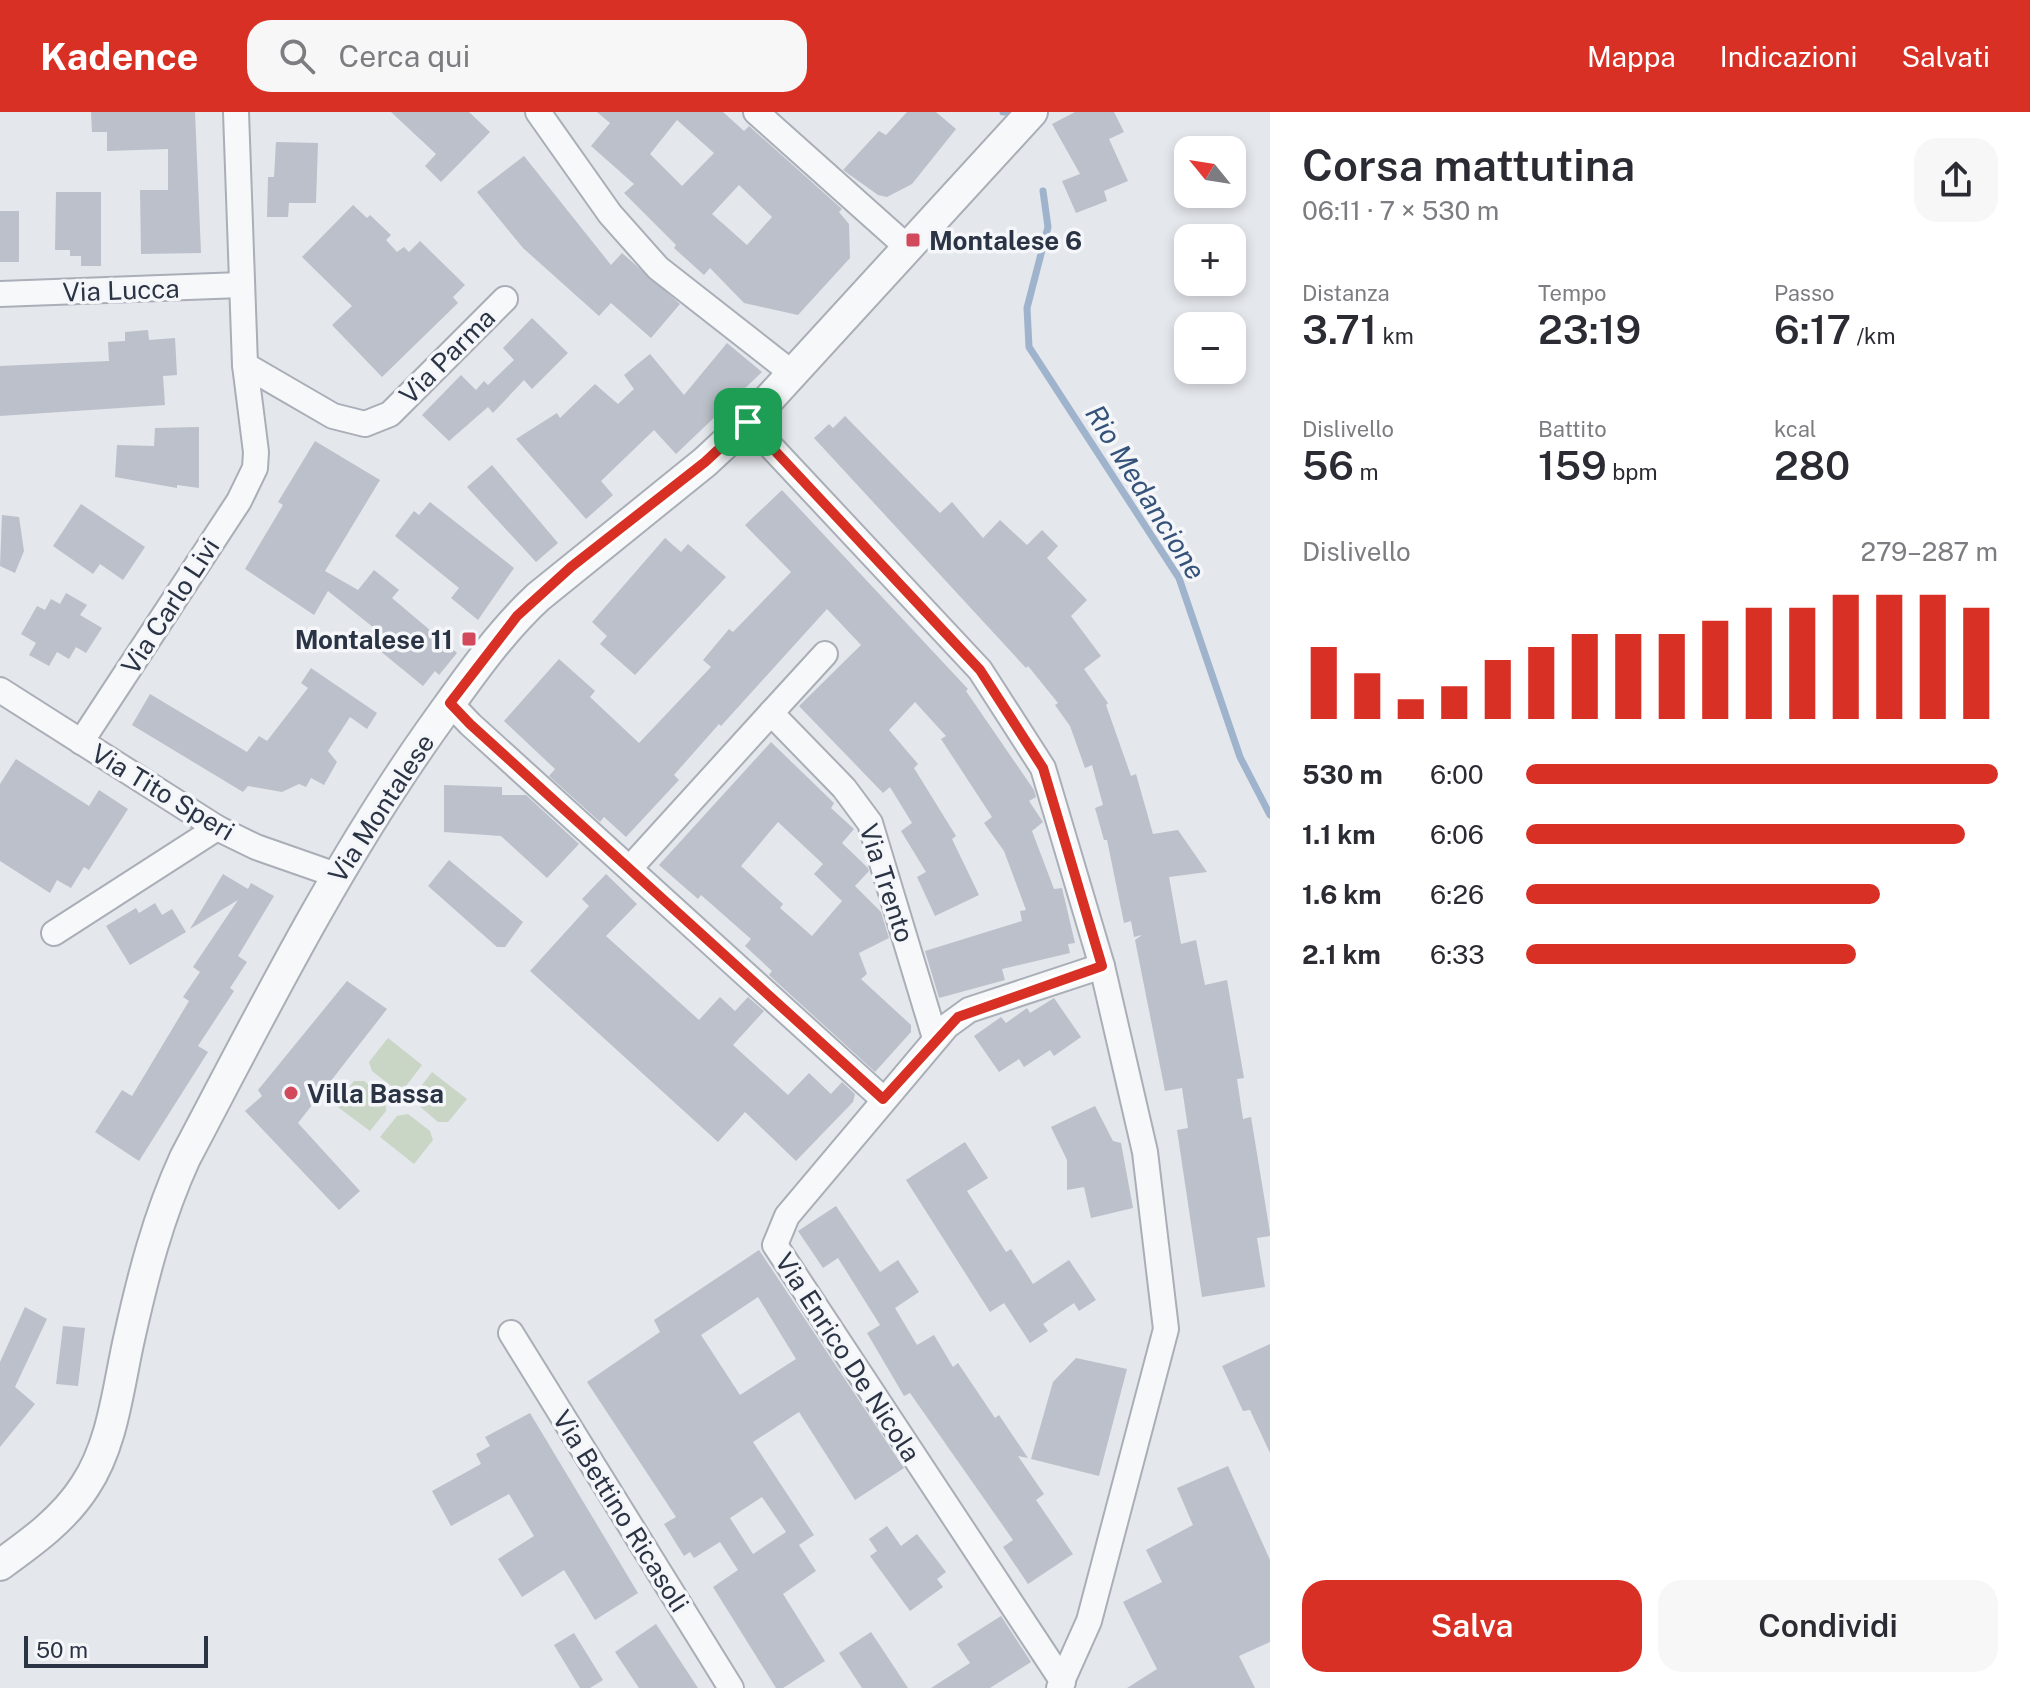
<!DOCTYPE html>
<html lang="it">
<head>
<meta charset="utf-8">
<style>
  :root { --surface:#fff; --page:#f7f7f7; --text:#2b2b33; --muted:#7c7c81; --accent:#d93025 }
  body { margin:0; font-family:"Public Sans",sans-serif; background:var(--page); color:var(--text); height:100vh; display:flex; flex-direction:column; font-size:30px; white-space:nowrap }
  * { box-sizing:border-box; margin:0 }
  p { font-size:26px; color:var(--muted) }
  .icon { flex:none; width:44px; height:44px; fill:none; stroke:currentColor; stroke-width:2; stroke-linecap:round; stroke-linejoin:round }
  .map { position:relative; flex:1; overflow:hidden }
  .panel { display:flex; flex-direction:column; background:var(--surface); width:760px }
  .panel>* { flex:none }
  .needle { width:52px; rotate:300deg }
  .fabs { position:absolute; left:1174px; top:24px; display:grid; gap:16px }
  .fabs a { display:grid; place-items:center; width:72px; height:72px; border-radius:16px; background:var(--surface); box-shadow:0 4px 12px #0003; font-size:40px }
  .scale { position:absolute; left:24px; bottom:20px; width:184px; box-sizing:border-box; padding-left:8px; border:4px solid #2b3445; border-top:0; font-size:22px; line-height:28px; white-space:nowrap; color:#2b3445; -webkit-text-stroke:6px #f4f6f9; paint-order:stroke }
  .pin { position:absolute; display:grid; place-items:center; width:68px; height:68px; color:#fff; margin:-34px; border-radius:16px; box-shadow:0 4px 12px #0006 }
  .round { display:grid; place-items:center; flex:none; width:84px; height:84px; border-radius:24px; background:var(--page) }
  .head { display:flex; align-items:center; justify-content:space-between; height:136px; padding:0 32px }
  h1 { font-size:44px; font-weight:600; line-height:60px }
  .metrics { display:grid; grid-template-columns:repeat(3,1fr); gap:12px; height:136px; padding:8px 32px }
  .metrics div { display:grid; align-content:center }
  .metrics b { font-size:40px; font-weight:600 }
  .metrics small { font-size:22px; font-weight:400 }
  .metrics p { font-size:22px }
  .chart { height:224px; padding:16px 32px }
  .chart p { display:flex; justify-content:space-between }
  .chart svg { width:100%; height:144px; margin-top:8px; stroke:var(--accent); stroke-width:6 }
  .button { display:flex; gap:16px; margin-top:auto; padding:16px 32px }
  .button a { flex:1; height:92px; border-radius:24px; background:var(--accent); color:#fff; font-size:32px; font-weight:600; line-height:92px; text-align:center }
  .button a+a { background:var(--page); color:var(--text) }
  ul { padding:0 32px; list-style:none; font-size:26px }
  li { display:grid; grid-template-columns:128px 96px 1fr; align-items:center; height:60px }
  li i { height:20px; border-radius:10px; background:var(--accent) }
  header { display:flex; align-items:center; gap:48px; box-sizing:border-box; height:112px; padding:0 40px; background:var(--accent); color:#fff }
  header strong { font-size:38px }
  nav { display:flex; gap:44px; margin-inline-start:auto; font-size:28px }
  .search { width:560px; height:72px; background:var(--page); display:flex; align-items:center; gap:20px; box-sizing:border-box; padding:0 28px; border-radius:24px; color:var(--muted); font-size:30px }
  main { display:flex; flex:1; min-height:0 }
  .map>svg:first-child { display:block }
  .green { fill:#c9d6c5 }
  .lines { fill:none; stroke-linecap:round; stroke-linejoin:round }
  .stream { stroke:#9fb4cc; stroke-width:7 }
  .building { fill:#bbc0ca; fill-rule:evenodd }
  .minor-casing { stroke:#a9aeb7; stroke-width:28 }
  .tertiary-casing { stroke:#a9aeb7; stroke-width:34 }
  .minor { stroke:#f7f8fa; stroke-width:24 }
  .tertiary { stroke:#f7f8fa; stroke-width:30 }
  .route-casing { stroke:#fff; stroke-width:16 }
  .route { stroke:#d93025; stroke-width:10 }
  .poi-dot { fill:#d1495b; stroke:#f4f6f9; stroke-width:3 }
  .labels { text-anchor:middle; dominant-baseline:central; stroke-width:7; stroke-linejoin:round; paint-order:stroke }
  .poi-label { font-size:26px; font-weight:bold; fill:#2b3445; stroke:#f4f6f9; text-anchor:start }
  .street-label { font-size:26px; fill:#2b3445; stroke:#f4f6f9 }
  .water-label { font-size:28px; font-style:italic; fill:#34527a; stroke:#f4f6f9 }
</style>
</head>
<body>
<header>
<strong>Kadence</strong>
<div class="search"><svg class="icon" aria-label="search" viewBox="0 0 24 24"><circle cx="10" cy="10" r="6"/><path d="M15 15l6 6"/></svg>Cerca qui</div>
<nav><a>Mappa</a><a>Indicazioni</a><a>Salvati</a></nav>
</header>
<main>
<div class="map">
<svg width="1270" height="1576" viewBox="0 0 1270 1576">
  <rect width="100%" height="100%" fill="#e4e7ec"/>
  <g class="green">
    <path d="M388,926L422,953L406,974L394,976L372,959L369,950Z"/>
    <path d="M432,960L467,987L448,1010H438L417,992L416,981Z"/>
    <path d="M354,969H364L385,987L386,999L370,1019L335,993Z"/>
    <path d="M408,1002L430,1019L433,1028L414,1052L380,1025L397,1004Z"/>
  </g>
  <g class="lines">
    <g class="stream">
      <path d="M1003,0H1007"/>
      <path d="M1043,79L1048,115L1027,196L1029,235L1179,466L1240,645L1270,703"/>
    </g>
  </g>
  <g class="building">
    <path d="M91,0H195L201,141L141,142L140,78H168V37L107,39V20H92Z"/>
    <path d="M391,0H469L490,20L441,70L425,54L436,42Z"/>
    <path d="M597,0H723L744,19L749,14L842,97L839,100L849,112L850,146L798,203L744,191L710,156L704,163L674,136L676,133L624,81L634,72L591,34L610,11ZM677,8L714,41L682,74L650,42ZM739,73L772,105L747,133L712,102Z"/>
    <path d="M907,0H936L956,17L912,72L887,85L878,83L843,58L879,19L886,23Z"/>
    <path d="M1075,0H1114L1124,20L1109,27L1128,69L1104,79L1107,89L1076,101L1062,69L1080,62L1052,12Z"/>
    <path d="M276,30L318,31L316,91H289L288,105H267L268,65H274Z"/>
    <path d="M524,44L611,153L622,141L680,192L651,226L611,191L599,204L523,136L477,80Z"/>
    <path d="M56,80H101V154H81V144H70V138H55Z"/>
    <path d="M353,93L367,106L370,103L391,123L386,128L397,140L404,135L409,140L420,129L465,173L453,185L458,191L382,265L332,213L352,194L302,145Z"/>
    <rect x="0" y="99" width="19" height="51"/>
    <path d="M532,206L568,241L532,277L524,268L493,301L488,295L449,329L422,303L461,263L476,278L484,269L488,273L514,248L503,236Z"/>
    <path d="M148,218L149,228L175,226L177,263L163,264L165,293L0,304V254L109,249L108,230L125,229V220Z"/>
    <path d="M727,231L762,260L676,342L654,318L601,369L613,383L586,407L516,327L557,301L560,306L595,272L618,292L634,277L624,263L650,242L684,283Z"/>
    <path d="M845,304L940,401L952,390L983,426L1000,408L1027,433L1042,418L1058,434L1047,446L1087,488L1071,504L1101,544L1084,557L1108,591L1106,593L1131,664L1136,662L1153,722L1178,718L1207,760L1169,765L1181,832L1196,828L1205,873L1227,868L1244,966L1237,967L1243,1007L1251,1005L1270,1121V1124L1257,1126L1265,1175L1202,1185L1177,1018L1188,1016L1182,976L1165,979L1135,828L1142,823L1134,825L1131,809L1124,811L1107,728H1104L1095,696L1103,693L1092,653L1085,656L1070,614L1055,593L1058,591L1028,554L1026,556L814,326L829,312L833,316Z"/>
    <path d="M199,315V376L177,373V376L115,365L117,333L154,334L155,316Z"/>
    <path d="M315,329L380,368L325,459L358,478L374,458L399,478L392,486L457,541L439,563L435,559L423,574L379,538L383,533L369,522L374,516L328,479L314,503L245,457L283,393L278,390Z"/>
    <path d="M492,353L558,431L536,450L467,375Z"/>
    <path d="M782,378L968,577L966,579L1034,678L1036,685L1029,689L1043,710L1032,719L1054,777L1062,776L1075,831L1068,832L1070,841L1002,857L1005,868L939,886L925,839L1022,809L1020,799L1026,798L1004,739L984,711L992,705L941,627L946,624L915,590L889,618L918,652L914,656L956,724L952,727L979,783L935,804L917,765L926,760L901,719L912,711L890,675L883,681L799,594L861,533L827,497L721,614L719,612L674,663L679,668L626,725L604,705L600,710L549,664L555,657L504,609L559,547L595,579L590,585L639,631L711,555L703,548L729,517L733,520L791,460L745,413Z"/>
    <path d="M430,390L514,456L478,508L451,486L459,476L395,424L414,399L419,403Z"/>
    <path d="M81,392L145,435L123,468L100,452L93,462L53,434Z"/>
    <path d="M2,403L19,405L24,439L15,461L0,454Z"/>
    <path d="M665,426L681,440L688,432L726,465L635,563L600,532L607,524L592,510Z"/>
    <path d="M66,481L87,493L80,503L102,516L86,541L76,535L69,547L57,540L49,554L29,543L36,531L21,522L37,494L45,498L51,487L60,492Z"/>
    <path d="M311,556L377,601L367,617L350,605L328,639L337,650L324,673L311,666L306,675L299,672L282,680L248,674L243,680L132,613L150,582L247,640L259,624L267,629L308,576L301,571Z"/>
    <path d="M771,630L834,691L831,696L854,717L842,731L868,756L869,759L855,774L881,800L889,826L859,841L867,862L861,867L911,913V920L875,960L769,863L772,859L745,834L751,827L701,783L698,787L659,753ZM778,710L823,752L814,762L842,789L812,824L780,796L783,792L741,754Z"/>
    <path d="M16,647L89,694L99,678L128,697L89,758L84,755L71,776L57,768L50,781L0,749V672Z"/>
    <path d="M444,673L502,675V683H526L579,732L547,766L501,724L444,720Z"/>
    <path d="M449,748L523,810L505,835H497L428,774Z"/>
    <path d="M223,762L248,777L251,771L274,784L238,844L247,850L230,876L234,879L198,934L208,940L139,1049L95,1020L122,978L132,984L189,889L183,885L200,860L193,855L238,788L190,817Z"/>
    <path d="M606,762L637,792L606,824L699,908L720,885L735,899L748,885L764,899L733,933L788,983L809,961L831,982L842,970L855,982L853,990L796,1049L745,1000L718,1030L530,859L589,794L582,787Z"/>
    <path d="M155,791L162,803L172,797L186,820L130,853L106,814L136,796L139,801Z"/>
    <path d="M347,869L387,897L298,1011L360,1079L339,1098L245,999L262,984L258,978Z"/>
    <path d="M1054,886L1081,925L1054,944L1050,938L1024,955L1019,947L999,960L974,924L1001,905L1006,911L1027,896L1030,901Z"/>
    <path d="M1095,994L1113,1029L1121,1031L1133,1096L1091,1106L1084,1075L1067,1078V1048L1051,1015Z"/>
    <path d="M965,1030L988,1066L967,1079L1006,1140L1011,1137L1033,1172L1069,1148L1096,1188L1079,1199L1074,1191L1043,1212L1048,1219L1030,1231L1004,1191L990,1200L906,1068Z"/>
    <path d="M836,1094L880,1160L898,1148L919,1180L895,1196L917,1233L934,1223L953,1255L958,1251L995,1306L999,1303L1028,1346L1018,1344L1044,1382L1036,1388L1073,1442L1028,1472L1003,1435L1013,1428L910,1281L904,1284L867,1221L880,1213L838,1146L823,1156L798,1119Z"/>
    <path d="M759,1138L904,1356L855,1388L799,1300L753,1330L814,1423L799,1433L816,1459L783,1482L825,1549L783,1576H776L713,1475L738,1458L720,1430L694,1446L690,1440L684,1444L664,1412L676,1405L587,1270L660,1220L654,1208ZM758,1185L796,1247L740,1283L701,1223ZM762,1385L786,1420L753,1442L730,1406Z"/>
    <path d="M25,1195L47,1207L15,1275L35,1292L0,1335V1250Z"/>
    <path d="M63,1214L85,1216L78,1274L56,1272Z"/>
    <path d="M1270,1232V1341L1250,1298L1243,1299L1222,1254Z"/>
    <path d="M1076,1246L1127,1257L1099,1364L1031,1347L1053,1270Z"/>
    <path d="M530,1301L638,1481L595,1508L564,1458L522,1485L498,1447L534,1424L509,1382L451,1414L432,1379L481,1352L476,1342L490,1334L485,1325Z"/>
    <path d="M1228,1354L1270,1448V1530L1239,1544L1255,1576H1127L1157,1557L1123,1490L1162,1470L1146,1438L1193,1413L1177,1376Z"/>
    <path d="M887,1414L901,1434L917,1422L946,1460L937,1467L943,1475L910,1499L870,1444L877,1439L869,1427Z"/>
    <path d="M1001,1504L1031,1550L990,1576H931L970,1551L957,1532Z"/>
    <path d="M656,1512L698,1576H639L615,1540Z"/>
    <path d="M871,1520L908,1576H862L839,1541Z"/>
    <path d="M574,1521L603,1568L590,1576H580L554,1533Z"/>
  </g>
  <g class="lines">
    <g class="minor-casing">
      <g id="minor">
        <path d="M538,0L610,102L658,156L792,261"/>
        <path d="M756,0L906,134"/>
        <path d="M0,182L241,173"/>
        <path d="M245,253L333,304L365,312L390,302L505,187"/>
        <path d="M748,310L980,558L1043,656L1102,854L1145,1040L1166,1217L1089,1509L1059,1576"/>
        <path d="M0,578L217,716L256,735L336,763"/>
        <path d="M450,591L470,612L883,987"/>
        <path d="M771,601L825,542"/>
        <path d="M81,630L239,389L255,356L256,340L245,253L236,0"/>
        <path d="M630,756L771,601L844,676L870,711L935,926"/>
        <path d="M54,821L217,716"/>
        <path d="M511,1221L731,1576"/>
        <path d="M1063,1570L775,1133L787,1104L947,914L969,898L1102,854"/>
      </g>
    </g>
    <g class="tertiary-casing">
      <path id="tertiary" d="M0,1453C32,1430 64,1407 85,1374C113,1332 118,1276 129,1227C143,1164 158,1105 185,1046C262,900 336,752 431,618C464,572 497,523 538,485L705,350L748,310L1032,0"/>
    </g>
    <use href="#minor" class="minor"/>
    <use href="#tertiary" class="tertiary"/>
  </g>
  <g class="lines">
    <g class="route-casing">
      <path id="route" d="M748,310L980,558L1043,656L1102,854L958,905L883,987L470,612L450,591L517,504L571,455L705,350Z"/>
    </g>
    <use href="#route" class="route"/>
  </g>
  <g class="poi-dot">
    <rect x="905" y="120" width="16" height="16" rx="4"/>
    <rect x="461" y="519" width="16" height="16" rx="4"/>
    <circle cx="291" cy="981" r="8"/>
  </g>
  <g class="labels">
    <g class="poi-label">
      <text x="929" y="128">Montalese 6</text>
      <text x="453" y="527" text-anchor="end">Montalese 11</text>
      <text x="307" y="981">Villa Bassa</text>
    </g>
    <g class="street-label">
      <text transform="translate(121 178) rotate(-2)">Via Lucca</text>
      <text transform="translate(447 244) rotate(-45)">Via Parma</text>
      <text transform="translate(170 494) rotate(-57)">Via Carlo Livi</text>
      <text transform="translate(163 680) rotate(31)">Via Tito Speri</text>
      <text transform="translate(381 696) rotate(-57)">Via Montalese</text>
      <text transform="translate(887 771) rotate(72)">Via Trento</text>
      <text transform="translate(848 1245) rotate(57)">Via Enrico De Nicola</text>
      <text transform="translate(621 1399) rotate(58)">Via Bettino Ricasoli</text>
    </g>
    <g class="water-label">
      <text transform="translate(1146 380) rotate(58)">Rio Medancione</text>
    </g>
  </g>
</svg>
<div class="fabs">
<a><svg class="needle" viewBox="-14 -14 28 28"><path d="M0-13l5 13h-10z" fill="#e53935"/><path d="M0 13l5-13h-10z" fill="#7c7c81"/></svg></a>
<a>+</a>
<a>−</a>
</div>
<div class="scale">50 m</div>
<div class="pin" style="left:748px;top:310px;background:#1e9e55"><svg class="icon" aria-label="arrive" viewBox="0 0 24 24"><path d="M6 21V4h12l-3 4 3 4H6"/></svg></div>
</div>
<section class="panel">
<div class="head"><div><h1>Corsa mattutina</h1><p>06:11 · 7 × 530 m</p></div><a class="round"><svg class="icon" aria-label="share" viewBox="0 0 24 24"><path d="M12 15V3M7 8l5-5 5 5M5 13v7h14v-7"/></svg></a></div>
<div class="metrics">
<div><p>Distanza</p><b>3.71<small> km</small></b></div>
<div><p>Tempo</p><b>23:19</b></div>
<div><p>Passo</p><b>6:17<small> /km</small></b></div>
</div>
<div class="metrics">
<div><p>Dislivello</p><b>56<small> m</small></b></div>
<div><p>Battito</p><b>159<small> bpm</small></b></div>
<div><p>kcal</p><b>280</b></div>
</div>
<div class="chart"><p><span>Dislivello</span>279–287 m</p>
<svg viewBox="0 0 160 44" preserveAspectRatio="none"><path d="M5 44V22M15 44V30M25 44V38M35 44V34M45 44V26M55 44V22M65 44V18M75 44V18M85 44V18M95 44V14M105 44V10M115 44V10M125 44V6M135 44V6M145 44V6M155 44V10"/></svg>
</div>
<ul>
<li><b>530 m</b>6:00<i style="width:100%"></i></li>
<li><b>1.1 km</b>6:06<i style="width:93%"></i></li>
<li><b>1.6 km</b>6:26<i style="width:75%"></i></li>
<li><b>2.1 km</b>6:33<i style="width:70%"></i></li>
</ul>
<div class="button"><a>Salva</a><a>Condividi</a></div>
</section>
</main>
</body>
</html>
